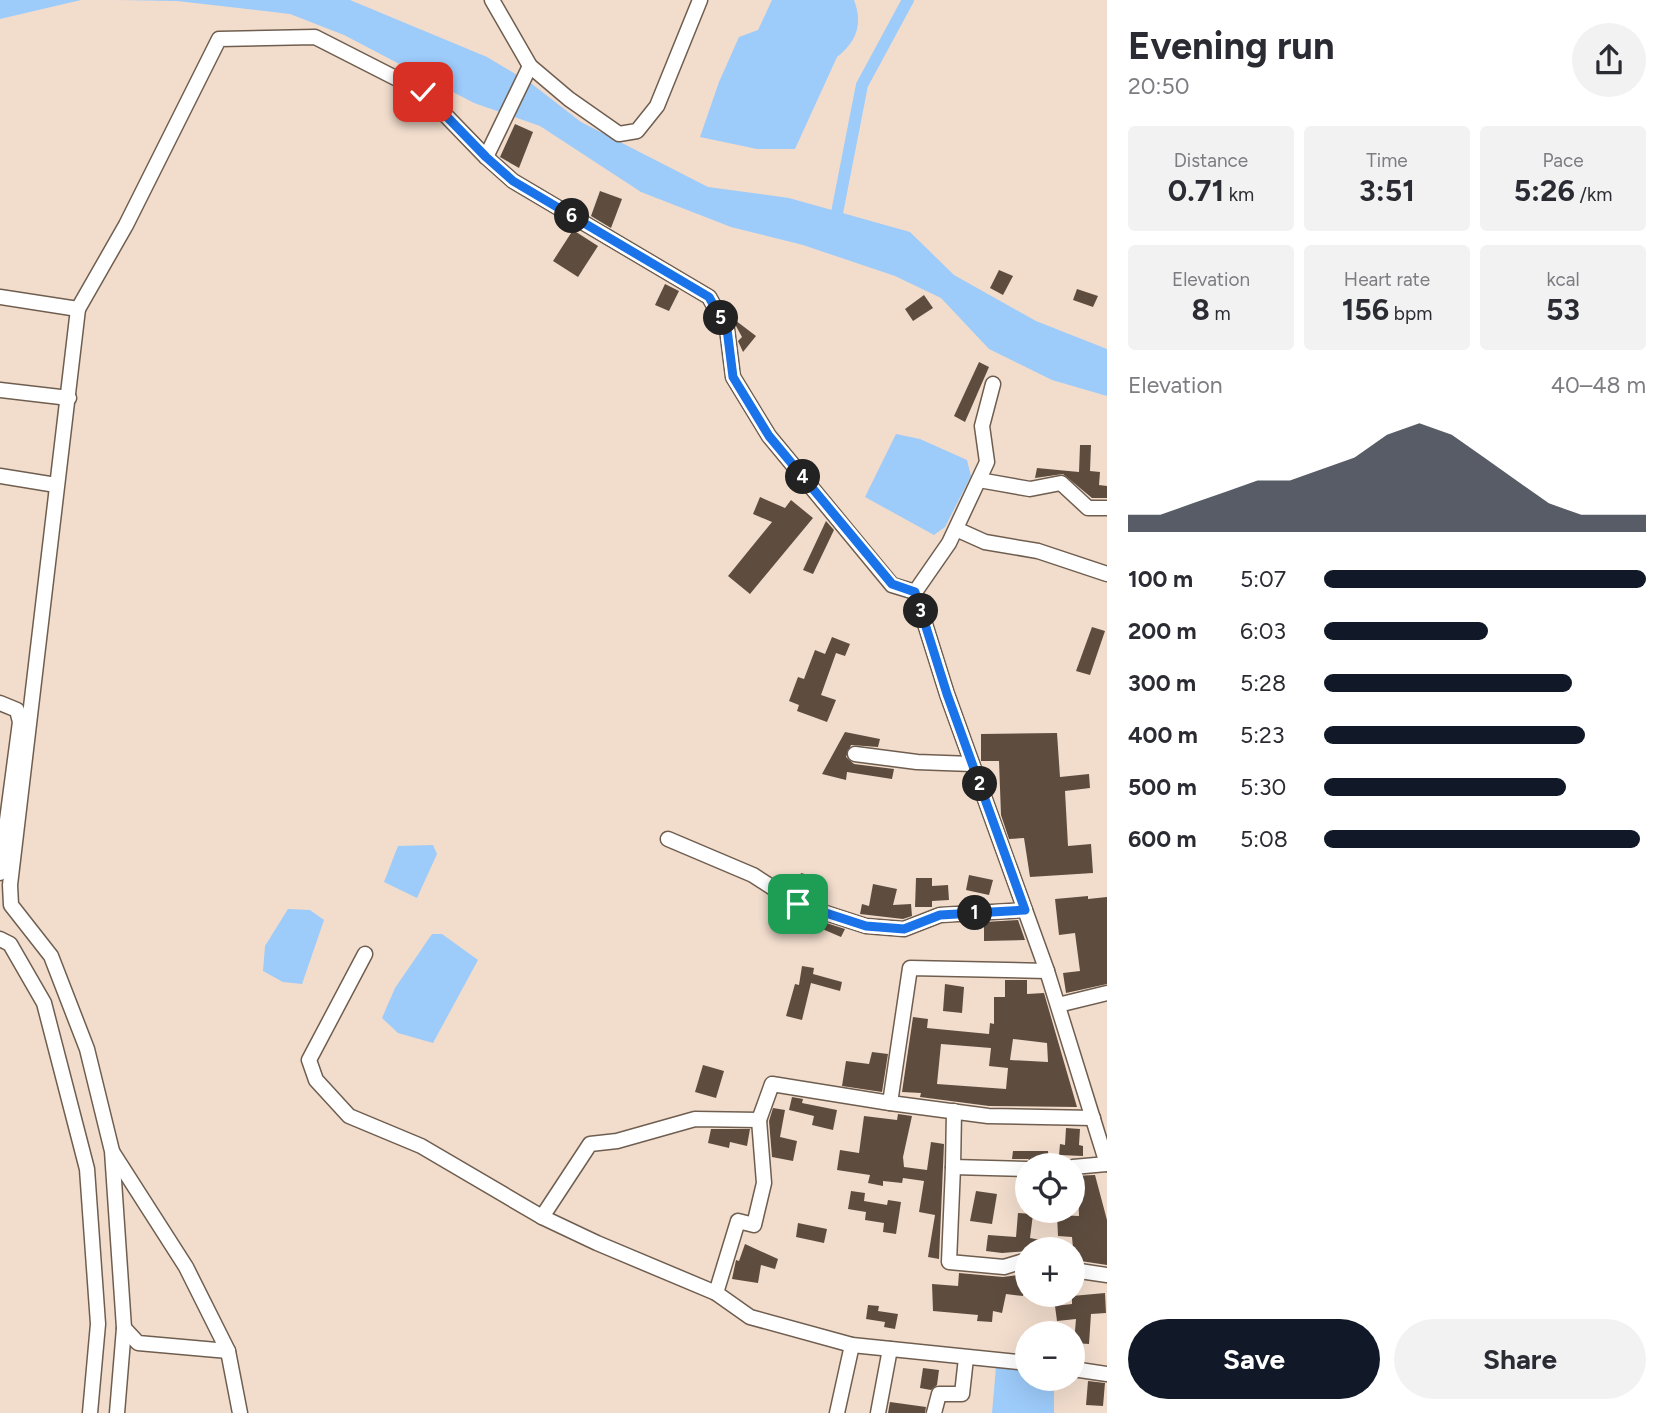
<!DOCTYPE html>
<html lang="en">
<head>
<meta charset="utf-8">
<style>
  :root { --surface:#fff; --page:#f2f2f3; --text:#2b2b33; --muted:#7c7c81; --accent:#111827 }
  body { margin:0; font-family:Figtree,sans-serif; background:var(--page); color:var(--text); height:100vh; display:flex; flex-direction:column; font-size:26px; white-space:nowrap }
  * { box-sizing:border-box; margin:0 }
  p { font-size:23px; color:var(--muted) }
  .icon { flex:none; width:38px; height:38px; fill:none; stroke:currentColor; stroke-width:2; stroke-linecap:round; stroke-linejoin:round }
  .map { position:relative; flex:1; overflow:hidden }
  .details { display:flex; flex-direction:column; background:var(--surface); width:560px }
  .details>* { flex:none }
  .buttons { position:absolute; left:1015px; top:1153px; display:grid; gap:14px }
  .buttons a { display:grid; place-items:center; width:70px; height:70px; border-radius:50%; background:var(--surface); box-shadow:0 7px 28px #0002; font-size:35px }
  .pin { position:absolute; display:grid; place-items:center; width:60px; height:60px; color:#fff; margin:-30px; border-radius:14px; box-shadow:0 4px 10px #0006 }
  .km { position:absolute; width:35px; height:35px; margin:-18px; border-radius:50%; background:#222; color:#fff; font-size:19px; line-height:35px; text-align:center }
  .round { display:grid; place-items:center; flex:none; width:74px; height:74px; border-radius:37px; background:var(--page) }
  .overview { display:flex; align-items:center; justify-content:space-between; height:119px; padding:0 21px }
  h1 { font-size:38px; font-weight:700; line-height:52px }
  .figures { display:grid; grid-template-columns:repeat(3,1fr); gap:10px; height:119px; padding:7px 21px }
  .figures div { display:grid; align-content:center; border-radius:7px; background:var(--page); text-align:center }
  .figures b { font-size:30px; font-weight:700 }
  .figures small { font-size:19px; font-weight:400 }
  .figures p { font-size:19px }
  .chart { height:196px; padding:14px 21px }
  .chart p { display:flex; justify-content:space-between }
  .chart svg { width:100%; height:126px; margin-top:7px; fill:var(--accent); opacity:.7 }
  .button { display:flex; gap:14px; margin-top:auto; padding:14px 21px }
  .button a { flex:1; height:80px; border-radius:42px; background:var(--accent); color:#fff; font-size:28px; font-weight:700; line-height:80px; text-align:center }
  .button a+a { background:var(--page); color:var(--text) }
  ul { padding:0 21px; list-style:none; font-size:23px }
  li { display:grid; grid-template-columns:112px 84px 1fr; align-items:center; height:52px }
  li i { height:18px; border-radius:9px; background:var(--accent) }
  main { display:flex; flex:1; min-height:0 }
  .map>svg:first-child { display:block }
  .water { fill:#9dcbfa }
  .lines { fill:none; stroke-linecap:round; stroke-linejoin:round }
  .canal { stroke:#9dcbfa; stroke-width:12 }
  .building { fill:#5e4d3f; fill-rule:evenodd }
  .minor-casing { stroke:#6f5e4f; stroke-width:17 }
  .minor { stroke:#fff; stroke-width:14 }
  .route-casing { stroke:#fff; stroke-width:14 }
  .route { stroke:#1a73e8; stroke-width:9 }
</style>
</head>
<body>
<main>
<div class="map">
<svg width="1107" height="1413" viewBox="0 0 1107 1413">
  <rect width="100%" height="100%" fill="#f2ddcd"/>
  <g class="water">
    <path d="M0,0H81L0,19Z"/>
    <path d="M119,0H350L487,57L532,84L581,122L708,187L789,198L910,232L954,275L1036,321L1107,349V396L1052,380L989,349L941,298L895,276L803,245L731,227L641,192L540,126L474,103L344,35L290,14L177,1Z"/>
    <path d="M772,0H854C863,23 857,42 837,57L795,149H757L700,137L719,82L739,37L758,30Z"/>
    <path d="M896,434L920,439L967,460L971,476L945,527L934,535L865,497Z"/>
    <path d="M433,845L437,854L417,898L384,882L398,846Z"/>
    <path d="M288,909L310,910L324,920L302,984L283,982L263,971L265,946Z"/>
    <path d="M432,934H442L478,960L433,1043L398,1033L382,1018L395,988Z"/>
    <path d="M996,1367L1027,1370V1379H1054V1413H992Z"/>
  </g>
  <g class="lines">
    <path class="canal" d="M835,223L862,85L908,0"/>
  </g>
  <g class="building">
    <path d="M515,124L533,132L519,168L500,157Z"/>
    <path d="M600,191L622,199L611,228L591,216Z"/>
    <path d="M573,230L598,246L578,277L553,261Z"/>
    <path d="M999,270L1013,276L1003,295L990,288Z"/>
    <path d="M665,284L679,291L669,311L655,305Z"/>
    <path d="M1077,289L1098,296L1093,307L1073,300Z"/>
    <path d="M924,295L933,308L913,321L905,309Z"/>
    <path d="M731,317L756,336L743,352L738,341L742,337Z"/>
    <path d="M979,362L989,367L965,422L954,416Z"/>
    <path d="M1080,445H1091L1090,471L1100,472L1099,485L1107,486V498H1092L1063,474L1035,478L1037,468L1079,472Z"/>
    <path d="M760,497L785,508L791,500L813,518L750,594L728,576L772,522L753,514Z"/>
    <path d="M826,521L834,530L813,574L803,570Z"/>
    <path d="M1092,627L1105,631L1090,675L1076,671Z"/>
    <path d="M832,637L850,644L845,656L836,653L821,695L836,700L827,722L797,711L799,705L789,701L798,677L804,679L815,650L825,654Z"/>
    <path d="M845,732L880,739L878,747L851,745L846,757L854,764L894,769L892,779L847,772L846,780L822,774Z"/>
    <path d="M1057,733L1060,777L1089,774L1090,788L1065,791L1068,846L1091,844L1093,873L1030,877L1024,838L1009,839L1001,815L999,761H981V734Z"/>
    <path d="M801,873L812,876L806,897L795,891Z"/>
    <path d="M969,875L993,880L989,895L966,890Z"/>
    <path d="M916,878H932V886L948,885L949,900L932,901V907H915Z"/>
    <path d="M873,884L897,889L893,905L911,904L912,916L903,919L860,914L862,904L869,906Z"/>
    <path d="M1088,896V899L1107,897V984L1066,993L1063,973L1080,971L1075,933L1059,935L1055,899Z"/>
    <path d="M795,913L845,929L841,937L820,928L819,932L790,928Z"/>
    <path d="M1018,920L1025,940L984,941V922Z"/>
    <path d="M802,966L814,968L813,974L842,982L840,991L811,983L802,1020L786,1016L795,984L799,985Z"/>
    <path d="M1005,980H1027V994L1044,993L1077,1107L989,1106L920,1097L921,1093L902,1092L913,1017L928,1019L927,1028L989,1034L990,1023L994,1024V997H1005ZM1013,1039L1047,1043L1048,1062L1010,1060ZM941,1044L991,1048L989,1066L1008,1068L1006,1089L937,1084Z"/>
    <path d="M945,984L964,987L962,1013L943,1011Z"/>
    <path d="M872,1052L888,1054L882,1092L842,1086L846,1061L869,1064Z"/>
    <path d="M703,1065L724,1071L716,1098L695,1092Z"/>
    <path d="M792,1097L803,1099L802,1103L837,1110L833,1130L812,1125L814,1116L789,1110Z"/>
    <path d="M773,1108L785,1110L780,1137L797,1141L793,1161L772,1157L769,1121Z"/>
    <path d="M898,1114L912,1116L903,1157L904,1167L927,1170L931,1142L944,1144L939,1259L928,1257L935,1215L919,1212L924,1181L903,1178L902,1183L883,1181V1186L868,1183L870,1175L837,1170L840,1150L859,1153L864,1116L897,1120Z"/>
    <path d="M1066,1128L1080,1129L1079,1145L1083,1146V1156L1059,1155L1060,1144L1065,1145Z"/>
    <path d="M711,1129H750L747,1146L730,1142L729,1148L708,1143Z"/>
    <path d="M1013,1151H1048L1049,1165H1036L1028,1159H1012Z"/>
    <path d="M1095,1175L1107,1220V1265L1074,1260L1072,1237L1058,1236L1057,1215L1079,1216L1078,1190H1073V1176Z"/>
    <path d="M851,1191L865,1193L864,1201L887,1205L888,1200L901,1202L896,1234L883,1232L884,1223L865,1220L866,1212L848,1209Z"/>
    <path d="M976,1191L997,1194L992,1224L970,1221Z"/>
    <path d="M1018,1213L1033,1214L1030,1238L1041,1240L1040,1250L1002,1253L986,1251L988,1235L1016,1237Z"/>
    <path d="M798,1223L827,1229L824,1243L796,1237Z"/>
    <path d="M745,1244L778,1259L775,1269L761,1265L758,1283L732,1279L736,1260L739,1261Z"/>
    <path d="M959,1273L1003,1277L1026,1274L1023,1296L1006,1294L1002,1313L993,1311L992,1322L977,1321L978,1315L933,1311L932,1284L958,1286Z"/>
    <path d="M1105,1293L1106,1313L1091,1314L1089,1344L1074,1343L1076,1319L1057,1321L1055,1306L1072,1304V1296Z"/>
    <path d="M868,1305L879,1306L878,1311L898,1314L895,1329L884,1327L885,1322L866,1319Z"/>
    <path d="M923,1368L939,1370L937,1385L931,1390L920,1388Z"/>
    <path d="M1088,1381L1105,1383L1103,1406L1086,1405Z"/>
    <path d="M890,1402L926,1407L925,1413H888Z"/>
  </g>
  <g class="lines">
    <g class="minor-casing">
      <g id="minor">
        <path d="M492,0L530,66L569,99L619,134L637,131L657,106L700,0"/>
        <path d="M486,157L530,66"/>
        <path d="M0,297L78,309L10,885L11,905L51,956L87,1049L112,1151L124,1328L117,1413"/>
        <path d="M78,309L126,225L219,39L315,37L423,92L486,157L513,181L709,297L727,329L733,377L769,436L892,585L915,592L947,694L1047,971L1107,1164"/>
        <path d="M0,390L69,398"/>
        <path d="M0,476L56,485"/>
        <path d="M979,480L1030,489L1061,483L1088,508H1107"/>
        <path d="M956,529L985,542L1038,551L1107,574"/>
        <path d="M915,592L949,543L987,462L982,426L993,384"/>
        <path d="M0,703L17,710L20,722L0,873"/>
        <path d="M855,754L917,762L972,764"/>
        <path d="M668,839L753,875L798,904L866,926L904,929L940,915L1025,910"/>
        <path d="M0,939L10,944L44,1003L87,1169L98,1324L90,1413"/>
        <path d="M365,954L309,1060L316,1080L349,1116L421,1146L542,1217"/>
        <path d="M1058,1005L1107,993"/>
        <path d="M890,1103L988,1116L1093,1118"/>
        <path d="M954,1111L953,1167L1027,1169"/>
        <path d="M113,1153L186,1267L228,1351L240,1413"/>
        <path d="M953,1167L949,1262L1004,1267L1027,1260"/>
        <path d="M1073,1167L1107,1164"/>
        <path d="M1073,1270L1107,1275"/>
        <path d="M716,1293L738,1221L754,1225L764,1183L759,1120"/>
        <path d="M124,1328L138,1343L228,1351"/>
        <path d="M1027,1363L852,1345L750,1317L716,1293L597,1243L542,1217L590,1144L617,1141L695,1119L759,1120L772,1084L890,1103L910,968L1047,971"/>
        <path d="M1073,1369L1107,1374"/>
        <path d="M837,1413L852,1345"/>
        <path d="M878,1413L890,1349"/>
        <path d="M934,1413L939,1394H962L966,1358"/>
      </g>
    </g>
    <use href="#minor" class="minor"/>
  </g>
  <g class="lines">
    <g class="route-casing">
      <path id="route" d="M423,92L486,157L513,181L709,297L727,329L733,377L769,436L892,584L915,592L947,694L1025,910L940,915L904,929L866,926L798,904"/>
    </g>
    <use href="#route" class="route"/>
  </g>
</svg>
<div class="buttons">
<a><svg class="icon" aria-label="locate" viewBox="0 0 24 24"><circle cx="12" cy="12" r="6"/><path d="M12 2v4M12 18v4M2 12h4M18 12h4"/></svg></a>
<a>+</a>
<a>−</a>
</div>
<div class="pin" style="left:798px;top:904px;background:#1e9e55"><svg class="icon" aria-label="arrive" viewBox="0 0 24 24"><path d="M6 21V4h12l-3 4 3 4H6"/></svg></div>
<div class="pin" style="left:423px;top:92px;background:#d93025"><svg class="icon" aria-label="check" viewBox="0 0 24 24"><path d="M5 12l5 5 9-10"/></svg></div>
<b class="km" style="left:975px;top:913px">1</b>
<b class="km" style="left:980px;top:784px">2</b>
<b class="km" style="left:921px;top:611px">3</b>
<b class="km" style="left:803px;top:477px">4</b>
<b class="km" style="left:721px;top:318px">5</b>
<b class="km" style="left:572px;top:216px">6</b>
</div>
<section class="details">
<div class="overview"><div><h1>Evening run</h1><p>20:50</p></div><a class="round"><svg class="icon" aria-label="share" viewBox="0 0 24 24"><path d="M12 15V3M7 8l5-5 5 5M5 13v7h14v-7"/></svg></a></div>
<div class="figures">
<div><p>Distance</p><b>0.71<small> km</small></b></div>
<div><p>Time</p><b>3:51</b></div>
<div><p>Pace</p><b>5:26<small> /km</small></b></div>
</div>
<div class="figures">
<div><p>Elevation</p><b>8<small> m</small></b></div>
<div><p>Heart rate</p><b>156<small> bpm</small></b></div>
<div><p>kcal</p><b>53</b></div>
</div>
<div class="chart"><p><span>Elevation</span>40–48 m</p>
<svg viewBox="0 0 160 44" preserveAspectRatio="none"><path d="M0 44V38L10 38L20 34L30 30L40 26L50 26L60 22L70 18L80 10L90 6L100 10L110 18L120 26L130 34L140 38L150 38L160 38V44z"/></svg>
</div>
<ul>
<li><b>100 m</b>5:07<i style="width:100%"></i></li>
<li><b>200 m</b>6:03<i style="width:51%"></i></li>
<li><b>300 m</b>5:28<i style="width:77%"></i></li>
<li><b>400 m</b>5:23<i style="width:81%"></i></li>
<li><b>500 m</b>5:30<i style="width:75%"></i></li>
<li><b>600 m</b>5:08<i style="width:98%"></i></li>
</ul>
<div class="button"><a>Save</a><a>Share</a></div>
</section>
</main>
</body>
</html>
